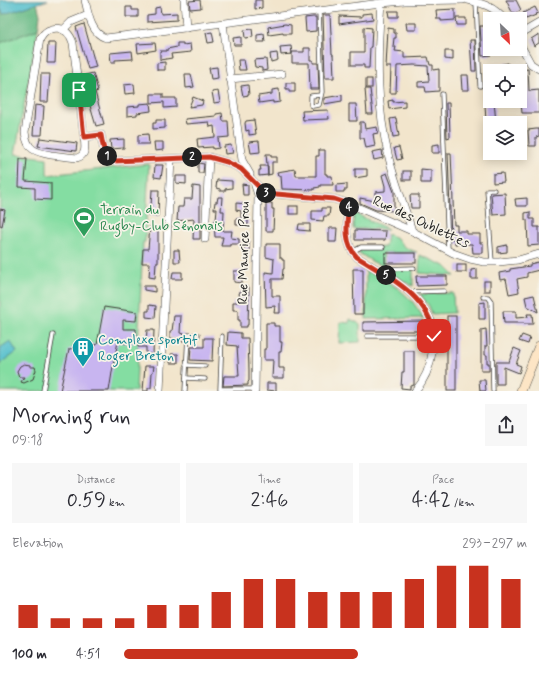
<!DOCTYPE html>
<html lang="en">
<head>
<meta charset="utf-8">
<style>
  :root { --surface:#fff; --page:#f7f7f7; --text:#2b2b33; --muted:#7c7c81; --accent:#c8321e }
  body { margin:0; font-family:Mynerve,sans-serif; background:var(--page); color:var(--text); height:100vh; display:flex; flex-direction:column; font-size:15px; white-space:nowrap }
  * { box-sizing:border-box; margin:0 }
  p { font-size:13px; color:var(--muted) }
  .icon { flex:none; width:22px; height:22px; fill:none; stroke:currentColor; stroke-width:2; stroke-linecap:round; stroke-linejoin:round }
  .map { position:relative; height:391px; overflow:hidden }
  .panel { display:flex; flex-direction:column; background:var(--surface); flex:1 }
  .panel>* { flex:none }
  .needle { width:26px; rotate:155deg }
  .fabs { position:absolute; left:483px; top:12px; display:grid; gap:8px }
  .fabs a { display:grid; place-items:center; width:44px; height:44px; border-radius:0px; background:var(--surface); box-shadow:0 2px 10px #0003; font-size:20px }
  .pin { position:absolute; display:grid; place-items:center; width:34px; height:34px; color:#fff; margin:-17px; border-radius:8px; box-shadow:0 2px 6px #0006 }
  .km { position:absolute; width:20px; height:20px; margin:-10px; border-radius:50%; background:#222; color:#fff; font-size:11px; line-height:20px; text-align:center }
  .round { display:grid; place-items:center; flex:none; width:42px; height:42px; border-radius:0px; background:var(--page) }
  .overview { display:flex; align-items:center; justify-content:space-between; height:68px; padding:0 12px }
  h1 { font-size:22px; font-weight:600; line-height:30px }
  .figures { display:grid; grid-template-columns:repeat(3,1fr); gap:6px; height:68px; padding:4px 12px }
  .figures div { display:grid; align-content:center; border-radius:0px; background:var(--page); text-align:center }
  .figures b { font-size:20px; font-weight:600 }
  .figures small { font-size:11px; font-weight:400 }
  .figures p { font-size:11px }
  .chart { height:112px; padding:8px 12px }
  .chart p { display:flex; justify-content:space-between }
  .chart svg { width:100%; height:72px; margin-top:4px; stroke:var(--accent); stroke-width:6 }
  ul { padding:0 12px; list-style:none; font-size:13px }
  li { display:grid; grid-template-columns:64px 48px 1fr; align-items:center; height:30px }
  li i { height:10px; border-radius:5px; background:var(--accent) }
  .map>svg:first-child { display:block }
  .green { fill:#84dda2; stroke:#507c5f }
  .forest { fill:#6bbc88; stroke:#446c52 }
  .water { fill:#53bfcd; stroke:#386e74 }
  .building { fill:#c8b5f0 }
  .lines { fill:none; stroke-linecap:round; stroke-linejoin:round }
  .service-casing { stroke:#3c3a36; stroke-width:5 }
  .minor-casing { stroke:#3c3a36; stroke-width:8 }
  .secondary-casing { stroke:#3c3a36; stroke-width:10 }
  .service { stroke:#fff; stroke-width:3.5 }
  .minor { stroke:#fff; stroke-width:7 }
  .secondary { stroke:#fde5c5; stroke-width:9 }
  .route-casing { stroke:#fff; stroke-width:8 }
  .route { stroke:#c8321e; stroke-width:5 }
  .labels { text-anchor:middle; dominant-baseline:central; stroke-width:3.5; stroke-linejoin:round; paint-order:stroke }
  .leisure-label { font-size:14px; fill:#27864d; stroke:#f7f3e8; text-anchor:start }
  .street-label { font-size:14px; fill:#1c1c1c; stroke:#f7f3e8 }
  .culture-label { font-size:14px; fill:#0d838f; stroke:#f7f3e8; text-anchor:start }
</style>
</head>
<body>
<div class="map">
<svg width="539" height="391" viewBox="0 0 539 391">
  <rect width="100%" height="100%" fill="#f7f3e8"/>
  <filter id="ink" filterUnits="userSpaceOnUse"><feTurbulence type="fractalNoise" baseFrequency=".025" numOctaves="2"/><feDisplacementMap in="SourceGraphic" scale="8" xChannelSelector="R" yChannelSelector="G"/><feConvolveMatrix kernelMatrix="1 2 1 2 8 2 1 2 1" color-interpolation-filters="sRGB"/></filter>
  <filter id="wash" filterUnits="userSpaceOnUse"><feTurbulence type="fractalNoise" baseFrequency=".012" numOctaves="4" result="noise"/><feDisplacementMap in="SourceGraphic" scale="16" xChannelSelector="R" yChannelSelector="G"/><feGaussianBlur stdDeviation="0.9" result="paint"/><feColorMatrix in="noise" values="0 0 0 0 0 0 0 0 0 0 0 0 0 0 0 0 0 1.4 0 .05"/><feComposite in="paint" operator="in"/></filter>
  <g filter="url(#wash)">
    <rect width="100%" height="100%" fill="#f2e5cc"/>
    <g class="green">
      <path d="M38,29L15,154L47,158V175L149,164L145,242H143L136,391H0V43Z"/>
      <path d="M354,213L388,229H353Z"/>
      <path d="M387,234L397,238C402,247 408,249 417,252L383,253L384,266L373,262L359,253L360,249L385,247Z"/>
      <path d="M420,255L445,266L455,276L419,273Z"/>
      <path d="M366,269L399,289L412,301L424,318L366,319Z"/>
      <path d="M384,270H413V286Z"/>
      <path d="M453,293L454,313L432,314L429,306L420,294Z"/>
      <path d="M350,319L360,324V342L339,343L340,322L349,323Z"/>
    </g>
    <path class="forest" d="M37,3L40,15L38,29L0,43V7L2,14H4Z"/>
    <g class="water">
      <path d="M0,0H48L4,14H3L0,7Z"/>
      <path d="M10,341L17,352L0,364V348Z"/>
    </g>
    <g id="blocks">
      <g class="building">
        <path d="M200,0L201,8L190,9L189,1Z"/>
        <path d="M255,0H262V8L255,9Z"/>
        <path d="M506,0H516L521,10L513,14Z"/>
        <path d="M126,7H132V10H138V17H126Z"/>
        <path d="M160,7L161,14L177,13V20L147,22V15L155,14V8Z"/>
        <path d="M535,7L538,13L535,14L536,15L526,19L523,13Z"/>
        <path d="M455,9V20L441,21V19H437L436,10Z"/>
        <path d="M388,11H398V17H389Z"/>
        <path d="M372,13L373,19L339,24V16L362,17V14Z"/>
        <path d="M323,15H330L332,54H333L334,78H325Z"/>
        <path d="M313,17H316V31L306,32L305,18Z"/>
        <path d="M456,18H466V25H457Z"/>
        <path d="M406,23H416V30H407Z"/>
        <path d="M84,24L96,67L88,69L76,27Z"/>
        <path d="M285,24L291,25V34H283V33L269,35L268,27Z"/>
        <path d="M480,26H489V47L491,55L482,56Z"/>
        <path d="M364,27L372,28L371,47H370L369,68H364V65H351V52H364Z"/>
        <path d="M388,28L394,29V33H396V38H394L393,47H396L395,51L404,52V58L428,57L430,65H433V70L439,69V91L426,92L425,87H418V82L429,81L428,66L414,65L397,66L396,93H390L391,67H386Z"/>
        <path d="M252,29L253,37L245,38L244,30Z"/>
        <path d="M212,32L214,42L208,43L206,33Z"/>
        <path d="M264,34L265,42H257V35Z"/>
        <path d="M539,34V43L534,46L531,39Z"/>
        <path d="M241,37V45H234L233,38Z"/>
        <path d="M470,40H475L476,71H472Z"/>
        <path d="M48,43H56L55,63H47Z"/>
        <path d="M155,43L156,50L138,53L137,44Z"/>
        <path d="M177,43H183V45L190,44L191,52L171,54L172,58L160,60V51H167V49L177,47Z"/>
        <path d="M291,46L292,54L281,55L280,47Z"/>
        <path d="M304,48H310V60H313V63H318L319,89H310L309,63H292V52H304Z"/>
        <path d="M132,51L133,59L115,60V63H111L110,53Z"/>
        <path d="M445,51H453V60L445,59Z"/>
        <path d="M277,53L278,60L271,62L270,54Z"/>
        <path d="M266,59L267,70L262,71V68L255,67L254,60Z"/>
        <path d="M238,60H244L246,70H239Z"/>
        <path d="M165,62V70H157V63Z"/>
        <path d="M508,63V66H515V71H496V68L500,67L499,65Z"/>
        <path d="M217,67L218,78L211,79L209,68Z"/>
        <path d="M528,69L529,91L539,90V113H522L520,93V70Z"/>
        <path d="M93,73L98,91L95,92L104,124L96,126L88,99H92L85,75Z"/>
        <path d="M41,74H50L48,102H40Z"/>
        <path d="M185,74H191L194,87L186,88Z"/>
        <path d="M461,75H468L469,90H462Z"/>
        <rect x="366" y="79" width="6" height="9"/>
        <path d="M286,83H295V92H289V89H286Z"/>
        <path d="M134,84L135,93L125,94L124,85Z"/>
        <path d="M248,85L249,95L243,96L241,86Z"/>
        <path d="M484,88H490V101H494L496,123L486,122Z"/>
        <path d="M279,89L280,102L273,103V101L259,103L258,96L272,94V90Z"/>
        <path d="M365,89H370L373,114H367Z"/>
        <path d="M218,91L220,102L214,103L212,92Z"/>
        <path d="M151,94H163V98H176V107L164,108V102L151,103Z"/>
        <path d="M342,95V101L324,104V98Z"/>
        <path d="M193,97L203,101L202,105L189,107Z"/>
        <path d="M393,100V102L405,101V107L389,109L388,101Z"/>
        <path d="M150,103L151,111L137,113V115L127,116V107L139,106V104Z"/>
        <path d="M446,103H449L450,137L447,138Z"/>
        <path d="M349,104H356L357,121H349Z"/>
        <path d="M35,105L44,106L42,135H33Z"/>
        <path d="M328,110L329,119L303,120L302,111Z"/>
        <path d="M222,113L223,121H228L229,137L218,138L219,148L213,149V147L198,148L197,139L215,137L214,126L210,127L209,122L186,124L185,119L216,116V114Z"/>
        <path d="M396,118L399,136L393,137L390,119Z"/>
        <path d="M156,120H165V128L153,129V123H156Z"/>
        <path d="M254,120L256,134L249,135V130L246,131L245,123L246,121Z"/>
        <path d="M360,122H364L365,129L377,127L378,133L373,134L375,146L366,148L364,138H360Z"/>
        <path d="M536,129H539V136L536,137V146H529L528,130Z"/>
        <path d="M148,134L149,144H138V135Z"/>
        <path d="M40,138L77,143L76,151L38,146Z"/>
        <path d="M124,139V148L111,149L110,140Z"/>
        <path d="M259,141L260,152L251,153L249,142Z"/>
        <path d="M154,142H163V150L155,151Z"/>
        <path d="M439,144V153H432V145Z"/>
        <path d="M231,145L233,153L225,154L224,146Z"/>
        <path d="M399,147L402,159L397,160L394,148Z"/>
        <path d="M319,150H325V174H327V176H332L333,185H320V187L314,188V190L282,189L281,176H278L277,172L295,169L296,176H316V156H319Z"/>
        <path d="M382,150L383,158L374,160L372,152Z"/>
        <path d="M448,153H451L454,225H457V231H467V234H480V243H483V253H473L472,244H455V239H451Z"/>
        <path d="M266,154H271V157H277V162H272V174L268,175Z"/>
        <path d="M20,159H27L25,181L51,183V200L35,199V188L19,187Z"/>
        <path d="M198,163L204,164L203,173H198Z"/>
        <path d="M155,165H163L161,178L154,177Z"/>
        <path d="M260,166H268V175L259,176V170H261Z"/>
        <path d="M355,169H367V176L355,178Z"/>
        <path d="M421,169L431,170V183H421Z"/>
        <rect x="403" y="171" width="8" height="9"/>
        <path d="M387,173L394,192V211L376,210L360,203V198L375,201V192L385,191V186L382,175Z"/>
        <path d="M503,173L504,182L493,183V174Z"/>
        <path d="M176,176H186V184L176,183Z"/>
        <path d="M217,180L232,181V188L225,189V191H220V189L216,188Z"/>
        <path d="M242,184L248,185V195H243Z"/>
        <path d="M347,184V190H344V192H336V185Z"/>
        <path d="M193,186L200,187V239H193L194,219L177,221L178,207H183L184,199H192Z"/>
        <path d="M152,190H159L158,216L149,215L150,206H151Z"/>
        <path d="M505,193L506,214L493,215L491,194Z"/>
        <path d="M410,195H419V208H411Z"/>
        <path d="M218,197H222L221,211H224L223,231H232L231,238L239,239V244H230V246H221L223,237H215L214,221H216L217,209H214L215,202H217Z"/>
        <path d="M527,198V206H516L515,199Z"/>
        <path d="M236,203L247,204L246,217H248V225H236V219H241V211L236,210Z"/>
        <path d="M266,203H272V209H274L273,231H266Z"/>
        <rect x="289" y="206" width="9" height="8"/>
        <path d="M322,208H330L329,216H324L323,221L312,220V211H322Z"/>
        <path d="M0,209L5,210L2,226L0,225Z"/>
        <path d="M530,212V219H534V227H539V245L528,246L527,220H525V213Z"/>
        <path d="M299,224H310V231L298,230Z"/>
        <path d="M150,227L158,228V263H156L155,278L149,277L150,263H142L143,249H148Z"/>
        <path d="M329,228H337L336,242H329Z"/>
        <path d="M355,230L386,231L385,240H355Z"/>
        <path d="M244,241H249V255L244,254Z"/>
        <path d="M266,244H280V258H282V260H284V269H283L282,279H272V296H280V313H274L275,306L266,307L265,272L273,273L274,259L266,257Z"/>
        <path d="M507,245V252L498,253V247Z"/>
        <path d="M174,250H179L180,262H174Z"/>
        <rect x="385" y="253" width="31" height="10"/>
        <path d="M538,262L539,270L527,273V277L517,279L519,292L509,294L506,279L500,280L499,273L510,271V269L530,266V264Z"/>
        <rect x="457" y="265" width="9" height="7"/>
        <path d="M353,269H363V314H354Z"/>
        <path d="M477,269V279H471V270Z"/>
        <path d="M234,271H242V283L234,282Z"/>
        <path d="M173,272H182V279H172Z"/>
        <path d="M416,276H447V285L417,286Z"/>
        <rect x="484" y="281" width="6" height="10"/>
        <path d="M144,286H155V292L144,290Z"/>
        <path d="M243,287H249L248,325H247V327H240V320H238V310H233V302H240L239,292H242Z"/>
        <path d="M534,295L538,312L527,306L525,297Z"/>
        <path d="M485,302V319H479V303Z"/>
        <path d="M149,305L156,306L155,318L146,317V311H149Z"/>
        <path d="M104,307L137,312L136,321L123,320V329H136V342L130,344L118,342L114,360L109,391H60L69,349L77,348L78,341L97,345Z"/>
        <path d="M503,311H516V318L528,317L527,314H532L533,324H524V323H504Z"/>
        <path d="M174,316H181L180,333L185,334L184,341H181V339L170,338V331H172Z"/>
        <rect x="447" y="316" width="9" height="75"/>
        <path d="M424,321V331H363V322Z"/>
        <path d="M266,323H274V326H280V342H282L281,352H279V368H284V378H272L273,360H264V349H266Z"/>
        <path d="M486,329L487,346H485V355H487V363H489V371H481V330Z"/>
        <path d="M147,330H154L153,354H146V347H138V341L146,342Z"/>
        <path d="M228,332L241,333V338H248L249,370V381L248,382V385L223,386L224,376H239L237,346L227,345Z"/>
        <path d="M522,335L530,338L528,344L519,341Z"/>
        <path d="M204,338H213L212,361L190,360L191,347H204Z"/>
        <path d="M514,348L521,351L516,364L521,366L519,373L504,367V384H496V362H509Z"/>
        <path d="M404,351H414V385L410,386V389L401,388L402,372H404Z"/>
        <path d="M171,354H178V363H170Z"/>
        <path d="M24,364L30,365V367H35L36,370L33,379L24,383L21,382L24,377H19L17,371L20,366Z"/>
        <path d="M145,366H154L153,372H152L151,388H148V391H143Z"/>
        <path d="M479,380H485L486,391H480Z"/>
        <path d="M267,383H276V391L267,390Z"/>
      </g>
    </g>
  </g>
  <g filter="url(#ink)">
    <use href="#blocks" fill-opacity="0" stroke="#3c3a36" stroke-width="1"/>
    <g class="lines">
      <g class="service-casing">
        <g id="service">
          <path d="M476,2L480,86"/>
          <path d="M319,11L322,92L319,105L313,106L311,105V96L321,95"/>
          <path d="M442,94L448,250"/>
          <path d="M352,252L361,247H383"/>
          <path d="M492,262L487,190H494"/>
          <path d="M380,270L382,269L414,268"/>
          <path d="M409,292L444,291"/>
          <path d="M483,297H488L491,301L493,391"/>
          <path d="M222,336L220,389H255"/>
          <path d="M367,336H434"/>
          <path d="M186,365L205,366"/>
          <path d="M186,378L205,379"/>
          <path d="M43,391L53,335"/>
          <path d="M185,391L188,335H198"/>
        </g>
      </g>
      <g class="minor-casing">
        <g id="minor">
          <path d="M85,0C88,13 91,34 106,38L381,3L405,1L463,0"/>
          <path d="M184,0L186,28"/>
          <path d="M468,0C484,4 493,6 504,19"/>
          <path d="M381,3C377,56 376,106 389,158C395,182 405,207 412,231"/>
          <path d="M223,24L242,160L250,174"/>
          <path d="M63,30L71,22L88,15"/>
          <path d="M520,34L539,23"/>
          <path d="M520,44L531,64L539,69"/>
          <path d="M230,79L282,74"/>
          <path d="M84,137C85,146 87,155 77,158C68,157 59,156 51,155C35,152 27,150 25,132L40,39C49,23 68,25 73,43L84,137L101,135C103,145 103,156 114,161L209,157L227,162L241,169L265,193L334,199L350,204L412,231L453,253L470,259L484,262H499L518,260L539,254"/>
          <path d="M349,204C347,222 343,243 357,257C384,274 428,296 434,331C435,338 434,346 432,353C430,367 425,380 415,391"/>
          <path d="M205,239L209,157"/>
          <path d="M160,391L171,159"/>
          <path d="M255,391L258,195L255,186"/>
        </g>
      </g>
      <g class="secondary-casing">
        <path id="secondary" d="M521,391L539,346"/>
      </g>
      <use href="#service" class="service"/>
      <use href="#minor" class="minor"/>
      <use href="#secondary" class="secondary"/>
    </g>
  </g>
  <g class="lines" filter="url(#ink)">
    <g class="route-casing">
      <path id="route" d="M79,90L84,137L101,135C103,145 103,156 114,161L209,157L227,162L241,169L265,193L334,199L349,204C347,222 343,243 357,257C387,276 430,296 434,336"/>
    </g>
    <use href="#route" class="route"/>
  </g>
  <defs>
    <g id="stadium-pin" transform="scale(1.15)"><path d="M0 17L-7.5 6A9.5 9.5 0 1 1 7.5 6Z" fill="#2e9e5b" stroke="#f7f3e8"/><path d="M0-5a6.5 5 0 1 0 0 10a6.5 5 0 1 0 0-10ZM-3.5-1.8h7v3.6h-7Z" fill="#fff"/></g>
    <g id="building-pin" transform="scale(1.15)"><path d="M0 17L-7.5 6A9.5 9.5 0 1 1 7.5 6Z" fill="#0f9aa8" stroke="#f7f3e8"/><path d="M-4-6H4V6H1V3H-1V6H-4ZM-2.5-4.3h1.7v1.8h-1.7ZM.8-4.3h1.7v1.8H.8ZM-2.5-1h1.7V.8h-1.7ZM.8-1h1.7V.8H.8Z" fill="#fff"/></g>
  </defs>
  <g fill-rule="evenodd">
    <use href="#stadium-pin" x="84" y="218"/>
    <use href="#building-pin" x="83" y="348"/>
  </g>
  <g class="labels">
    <g class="leisure-label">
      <text x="100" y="210">Terrain du<tspan x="100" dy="16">Rugby-Club Sénonais</tspan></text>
    </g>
    <g class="street-label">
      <text transform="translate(421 222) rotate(25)">Rue des Oublettes</text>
      <text transform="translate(244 253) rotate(-89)">Rue Maurice Prou</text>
    </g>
    <g class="culture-label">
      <text x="98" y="340">Complexe sportif<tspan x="98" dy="16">Roger Breton</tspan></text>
    </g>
  </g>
</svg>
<div class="fabs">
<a><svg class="needle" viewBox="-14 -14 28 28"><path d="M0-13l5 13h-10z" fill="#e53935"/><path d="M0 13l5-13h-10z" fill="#7c7c81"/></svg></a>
<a><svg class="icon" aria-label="locate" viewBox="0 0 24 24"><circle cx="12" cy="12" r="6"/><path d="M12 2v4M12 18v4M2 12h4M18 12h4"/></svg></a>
<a><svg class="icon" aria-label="layers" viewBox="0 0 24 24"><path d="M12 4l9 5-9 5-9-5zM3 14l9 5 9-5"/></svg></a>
</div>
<div class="pin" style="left:79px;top:90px;background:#1e9e55"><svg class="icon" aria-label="arrive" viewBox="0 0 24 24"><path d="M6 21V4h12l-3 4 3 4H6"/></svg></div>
<div class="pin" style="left:434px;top:336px;background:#d93025"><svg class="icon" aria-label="check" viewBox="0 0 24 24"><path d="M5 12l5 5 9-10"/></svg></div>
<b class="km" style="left:107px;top:156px">1</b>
<b class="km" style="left:192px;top:157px">2</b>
<b class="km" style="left:266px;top:193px">3</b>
<b class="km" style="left:349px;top:207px">4</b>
<b class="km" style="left:386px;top:275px">5</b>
</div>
<section class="panel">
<div class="overview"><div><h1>Morning run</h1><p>09:18</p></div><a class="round"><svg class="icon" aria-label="share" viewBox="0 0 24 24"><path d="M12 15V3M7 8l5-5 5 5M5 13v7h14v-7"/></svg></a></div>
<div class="figures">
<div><p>Distance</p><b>0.59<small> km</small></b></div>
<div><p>Time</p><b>2:46</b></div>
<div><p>Pace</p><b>4:42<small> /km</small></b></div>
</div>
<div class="chart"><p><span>Elevation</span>293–297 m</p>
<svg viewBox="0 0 160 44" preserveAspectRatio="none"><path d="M5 44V30M15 44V38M25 44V38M35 44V38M45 44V30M55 44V30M65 44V22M75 44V14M85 44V14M95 44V22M105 44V22M115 44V22M125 44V14M135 44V6M145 44V6M155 44V14"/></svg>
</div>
<ul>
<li><b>100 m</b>4:51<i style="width:58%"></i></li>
</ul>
</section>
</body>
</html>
